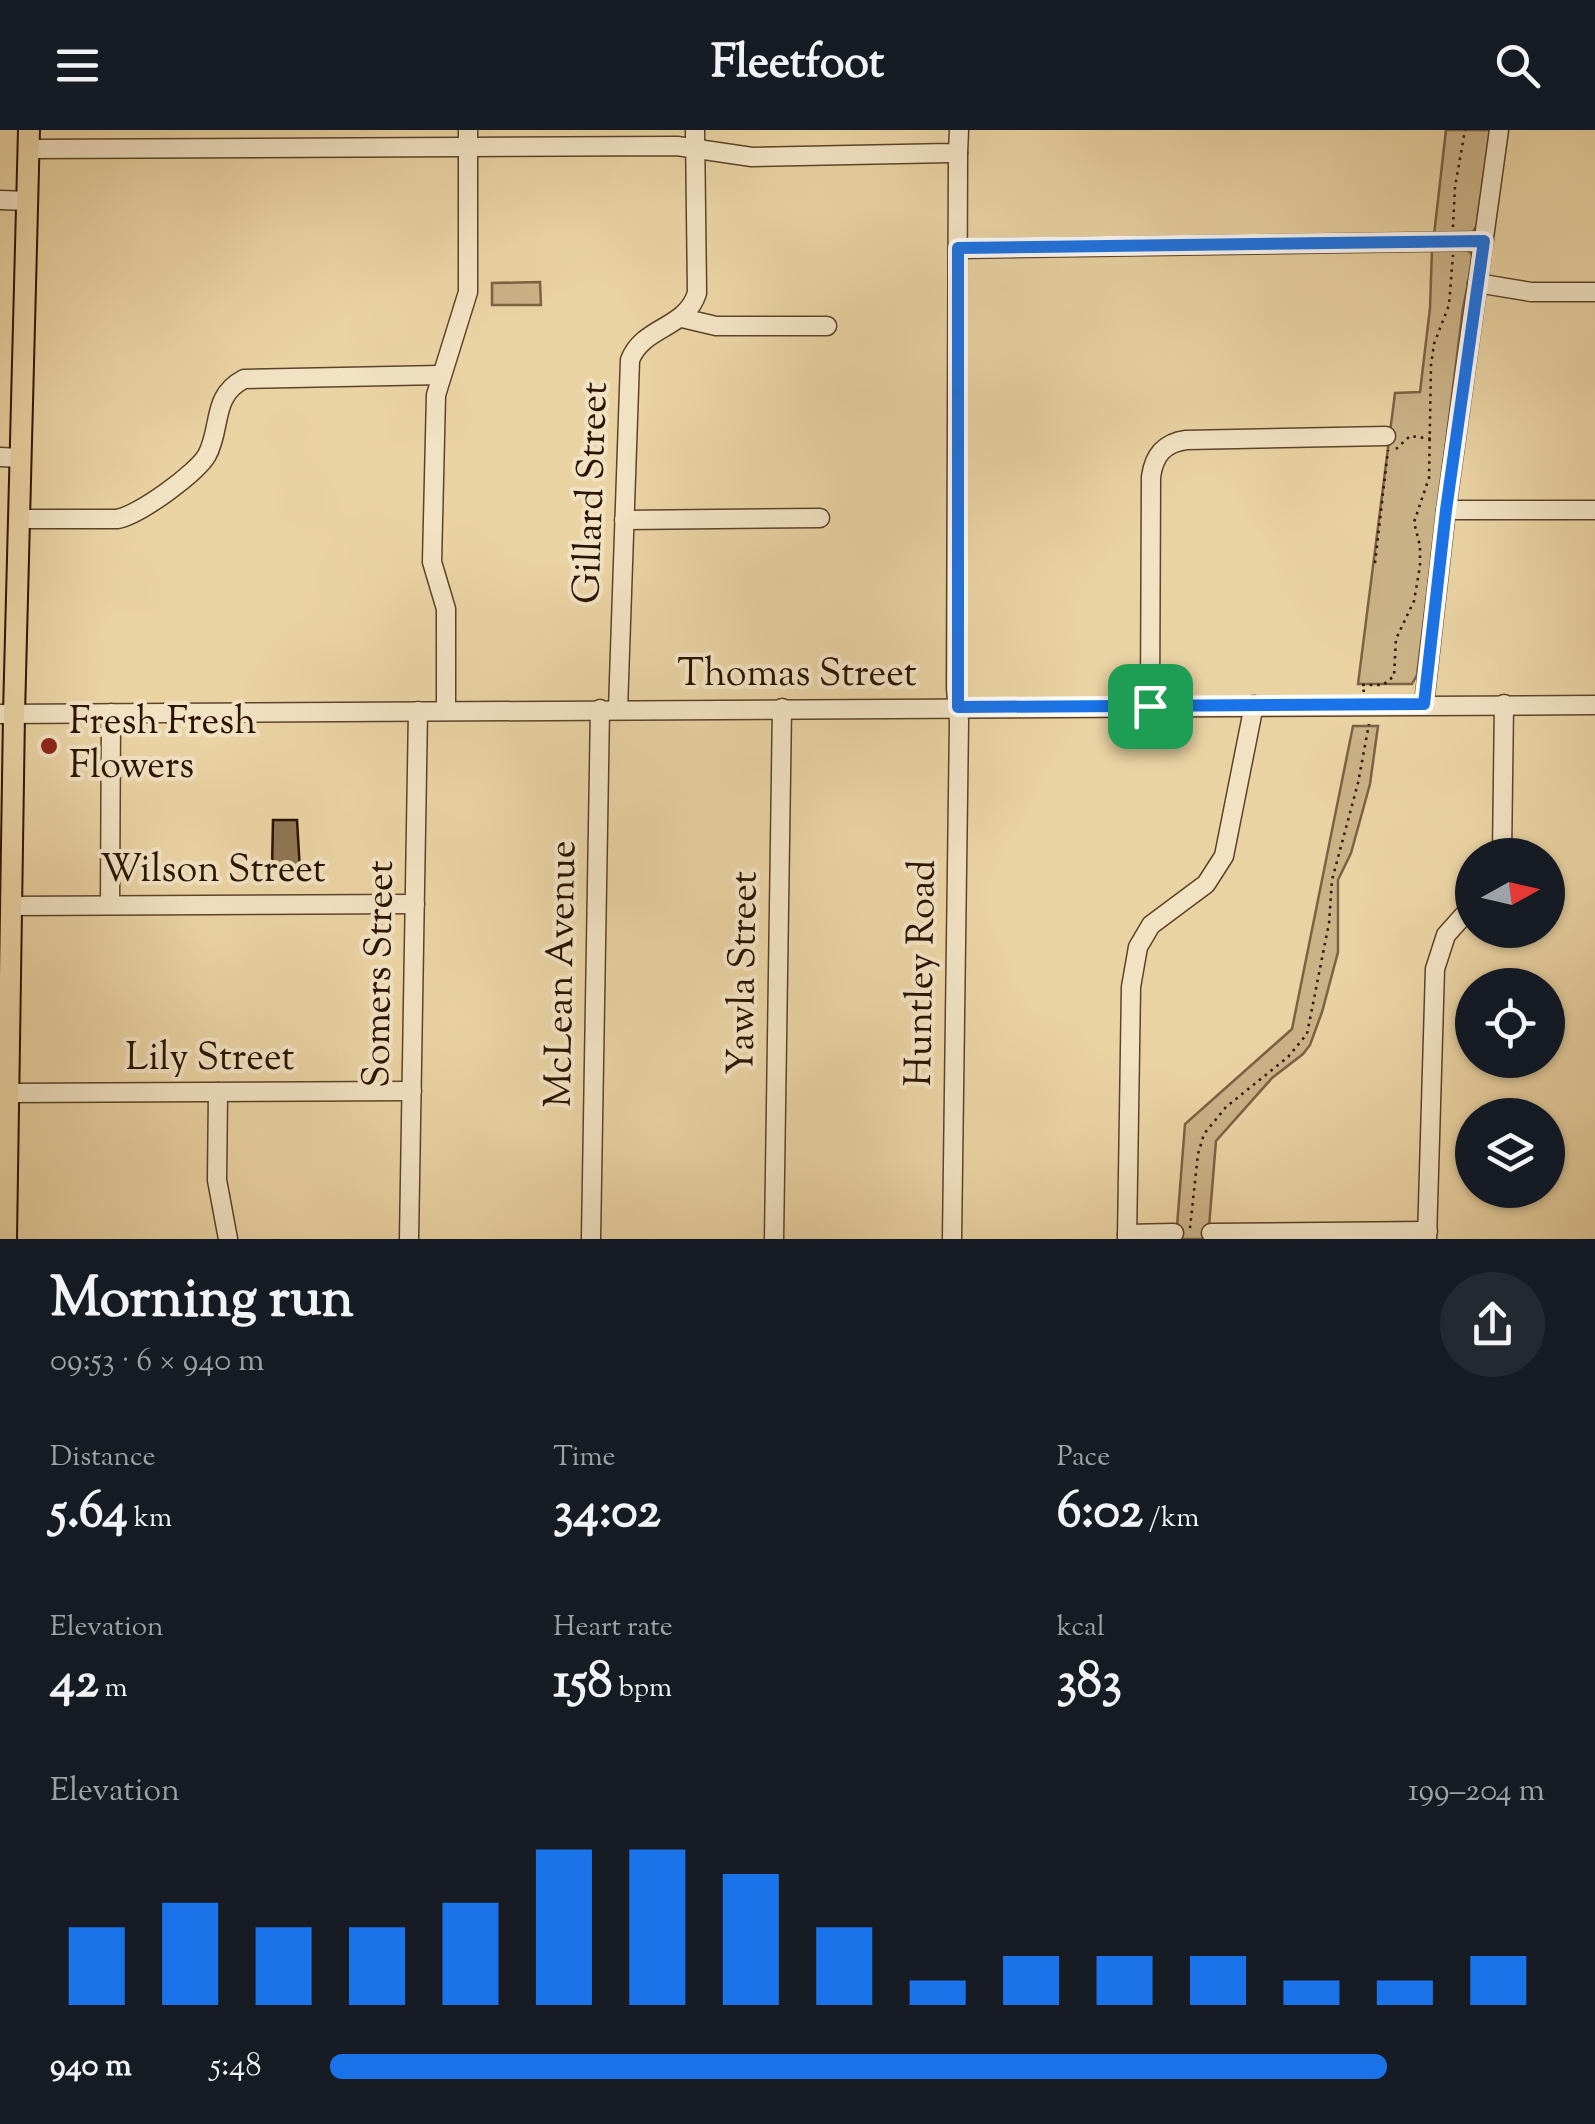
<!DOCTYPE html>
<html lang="en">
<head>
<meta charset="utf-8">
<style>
  :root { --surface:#171b24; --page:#242831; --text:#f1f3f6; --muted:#9ea1a6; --accent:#1a73e8 }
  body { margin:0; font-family:"Sorts Mill Goudy",serif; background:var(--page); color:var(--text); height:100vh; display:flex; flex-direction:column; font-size:38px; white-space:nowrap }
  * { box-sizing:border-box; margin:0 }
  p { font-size:32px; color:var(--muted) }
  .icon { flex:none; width:55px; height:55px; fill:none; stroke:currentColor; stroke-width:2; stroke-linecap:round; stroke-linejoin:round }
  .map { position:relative; height:1109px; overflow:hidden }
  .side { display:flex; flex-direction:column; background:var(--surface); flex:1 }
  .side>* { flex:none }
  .needle { width:65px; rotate:82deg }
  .controls { position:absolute; left:1455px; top:708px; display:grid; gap:20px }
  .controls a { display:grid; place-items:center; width:110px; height:110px; border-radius:50%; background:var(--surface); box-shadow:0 2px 8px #0004; font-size:50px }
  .pin { position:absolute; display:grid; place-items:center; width:85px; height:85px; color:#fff; margin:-42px; border-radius:20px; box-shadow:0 5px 15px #0006 }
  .round { display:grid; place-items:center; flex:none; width:105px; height:105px; border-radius:52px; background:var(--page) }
  .summary { display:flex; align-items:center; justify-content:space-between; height:170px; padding:0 50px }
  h1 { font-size:55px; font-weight:700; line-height:75px }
  .metrics { display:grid; grid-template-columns:repeat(3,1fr); gap:15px; height:170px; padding:10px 50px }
  .metrics div { display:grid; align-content:center }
  .metrics b { font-size:50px; font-weight:700 }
  .metrics small { font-size:28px; font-weight:400 }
  .metrics p { font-size:28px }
  .chart { height:280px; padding:20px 50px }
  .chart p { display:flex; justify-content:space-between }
  .chart svg { width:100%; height:180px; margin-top:10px; stroke:var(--accent); stroke-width:6 }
  ul { padding:0 50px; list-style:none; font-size:32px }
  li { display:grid; grid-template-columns:160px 120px 1fr; align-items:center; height:75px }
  li i { height:25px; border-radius:12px; background:var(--accent) }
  header { display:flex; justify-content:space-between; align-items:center; height:130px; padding:0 50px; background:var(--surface); font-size:45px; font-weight:700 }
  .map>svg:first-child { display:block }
  .green { fill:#cab287; stroke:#7b6244; stroke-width:2.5 }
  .building { fill:#8f7755; stroke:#2c1300; stroke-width:2.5 }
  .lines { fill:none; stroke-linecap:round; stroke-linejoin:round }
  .minor-casing { stroke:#5c4329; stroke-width:21 }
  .major-casing { stroke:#2c1300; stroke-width:24 }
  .path { stroke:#2c1300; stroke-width:2.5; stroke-dasharray:2.5 5; stroke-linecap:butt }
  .minor { stroke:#f1e2c3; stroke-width:18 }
  .major { stroke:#ead3a3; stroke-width:20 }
  .route-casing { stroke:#fff; stroke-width:20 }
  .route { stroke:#1a73e8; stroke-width:12 }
  .poi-dot { fill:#8f2418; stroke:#f1e2c3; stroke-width:4 }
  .labels { text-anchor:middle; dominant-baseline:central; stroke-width:8; stroke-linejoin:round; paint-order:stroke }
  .street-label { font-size:38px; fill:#2c1300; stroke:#f1e2c3 }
  .poi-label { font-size:38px; fill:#2c1300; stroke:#f1e2c3; text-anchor:start }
</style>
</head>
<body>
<header><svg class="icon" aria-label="menu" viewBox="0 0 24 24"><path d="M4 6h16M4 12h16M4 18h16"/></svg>Fleetfoot<svg class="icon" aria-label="search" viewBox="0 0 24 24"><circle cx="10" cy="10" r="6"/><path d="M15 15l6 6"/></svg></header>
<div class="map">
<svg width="1595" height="1109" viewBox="0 0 1595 1109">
  <rect width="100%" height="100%" fill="#ead3a3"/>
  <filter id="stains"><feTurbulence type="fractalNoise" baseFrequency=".002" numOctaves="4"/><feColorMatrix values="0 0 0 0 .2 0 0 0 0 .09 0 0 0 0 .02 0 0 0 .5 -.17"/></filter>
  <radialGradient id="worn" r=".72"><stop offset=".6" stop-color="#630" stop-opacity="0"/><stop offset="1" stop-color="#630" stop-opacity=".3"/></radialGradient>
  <g class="green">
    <path d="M1446,0H1491L1479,93L1472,103L1434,105Z"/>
    <path d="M1432,119H1463L1471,123L1473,129L1463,178L1417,545L1412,554H1358L1395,263L1420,262L1430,178Z"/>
    <path d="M540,152L541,175H492V153Z"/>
    <path d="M1353,596H1378L1370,654L1351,723L1338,750V822L1322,882L1310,915L1303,924L1272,948L1216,1011L1208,1109H1176L1185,994L1292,899Z"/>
  </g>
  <path class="building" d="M273,690H297L300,741L272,740Z"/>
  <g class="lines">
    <g class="minor-casing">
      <g id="minor">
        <path d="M29,19L677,16L752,27L950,23H958L959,0"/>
        <path d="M0,70L28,71"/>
        <path d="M958,119L1484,111"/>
        <path d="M1477,153L1531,162H1595"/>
        <path d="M682,188L716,196H827"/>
        <path d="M0,327L21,328"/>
        <path d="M1446,380H1595"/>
        <path d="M19,389H117C138,386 197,343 207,325C222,297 211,266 244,249L441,245"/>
        <path d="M624,390L820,388"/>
        <path d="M1424,574L1446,380L1499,0"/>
        <path d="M1150,576L1151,347C1154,325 1164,313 1186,310L1386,306"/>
        <path d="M618,579L630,230C643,196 686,199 697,163L695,0"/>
        <path d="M446,580V479L432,432L436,265L468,162V0"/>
        <path d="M0,584L1595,575"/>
        <path d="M1502,725L1504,574"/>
        <path d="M110,775L111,583"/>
        <path d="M11,776L415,774"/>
        <path d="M218,962L217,1050L228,1109"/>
        <path d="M8,963L412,961"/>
        <path d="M1211,1103L1428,1101"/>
        <path d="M1127,1104L1174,1103"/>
        <path d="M409,1109L418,581"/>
        <path d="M591,1109L600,579"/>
        <path d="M774,1109L782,578"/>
        <path d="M952,1109L959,591L956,559L958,23"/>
        <path d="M1127,1109L1131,857L1138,817L1151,795L1206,754L1224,726L1254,575"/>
        <path d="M1427,1109L1435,839L1446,805L1472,776"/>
      </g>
    </g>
    <g class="major-casing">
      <path id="major" d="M6,1109L14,584L29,0"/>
    </g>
    <g class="path">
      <path d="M1453,97L1455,57L1465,0"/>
      <path d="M1396,319L1410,306L1432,309"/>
      <path d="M1375,433L1388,320"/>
      <path d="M1364,562L1362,555H1383L1394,546L1396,509L1414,471L1420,436V416L1414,392L1429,348L1431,235L1434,214L1449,175L1453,125"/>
      <path d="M1190,1098L1198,1024L1204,1004L1226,977L1288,927L1307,904L1329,793L1332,750L1358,653L1369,594"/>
    </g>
    <use href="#minor" class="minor"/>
    <use href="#major" class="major"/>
  </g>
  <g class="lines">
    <g class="route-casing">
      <path id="route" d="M1484,111L1446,380L1424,574L958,577V118Z"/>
    </g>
    <use href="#route" class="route"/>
  </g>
  <circle class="poi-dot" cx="49" cy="616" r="10"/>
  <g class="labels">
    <g class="street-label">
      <text transform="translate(593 363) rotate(-88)">Gillard Street</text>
      <text x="797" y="546">Thomas Street</text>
      <text x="213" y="742">Wilson Street</text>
      <text transform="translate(745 843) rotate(-89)">Yawla Street</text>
      <text transform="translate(923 843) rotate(-89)">Huntley Road</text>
      <text transform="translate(381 844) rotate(-89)">Somers Street</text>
      <text transform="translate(563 844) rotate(-89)">McLean Avenue</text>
      <text x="210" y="930">Lily Street</text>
    </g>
    <g class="poi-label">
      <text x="69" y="594">Fresh Fresh<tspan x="69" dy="44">Flowers</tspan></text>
    </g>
  </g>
  <rect width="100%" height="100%" filter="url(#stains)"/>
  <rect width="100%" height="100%" fill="url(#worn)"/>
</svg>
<div class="controls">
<a><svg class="needle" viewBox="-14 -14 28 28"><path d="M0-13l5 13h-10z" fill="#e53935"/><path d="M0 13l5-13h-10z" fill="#9ea1a6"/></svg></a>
<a><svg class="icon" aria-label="locate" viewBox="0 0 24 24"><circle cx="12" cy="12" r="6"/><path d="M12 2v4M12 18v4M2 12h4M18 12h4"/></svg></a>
<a><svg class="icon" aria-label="layers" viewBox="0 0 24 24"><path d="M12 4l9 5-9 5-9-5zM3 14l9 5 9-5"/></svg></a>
</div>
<div class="pin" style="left:1150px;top:576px;background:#1e9e55"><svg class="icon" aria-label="arrive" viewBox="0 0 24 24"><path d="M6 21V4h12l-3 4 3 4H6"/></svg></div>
</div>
<section class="side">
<div class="summary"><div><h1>Morning run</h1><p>09:53 · 6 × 940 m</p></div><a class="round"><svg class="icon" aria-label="share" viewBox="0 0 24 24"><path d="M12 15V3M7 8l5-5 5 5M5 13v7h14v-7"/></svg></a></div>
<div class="metrics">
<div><p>Distance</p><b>5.64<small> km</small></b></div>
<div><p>Time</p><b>34:02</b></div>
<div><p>Pace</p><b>6:02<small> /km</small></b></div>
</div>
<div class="metrics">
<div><p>Elevation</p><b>42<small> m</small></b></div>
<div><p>Heart rate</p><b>158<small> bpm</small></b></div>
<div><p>kcal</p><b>383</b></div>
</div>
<div class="chart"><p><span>Elevation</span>199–204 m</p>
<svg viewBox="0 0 160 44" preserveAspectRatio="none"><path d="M5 44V25M15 44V19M25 44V25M35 44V25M45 44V19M55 44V6M65 44V6M75 44V12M85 44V25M95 44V38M105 44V32M115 44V32M125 44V32M135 44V38M145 44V38M155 44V32"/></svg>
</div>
<ul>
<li><b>940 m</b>5:48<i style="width:87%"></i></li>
</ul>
</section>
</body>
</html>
